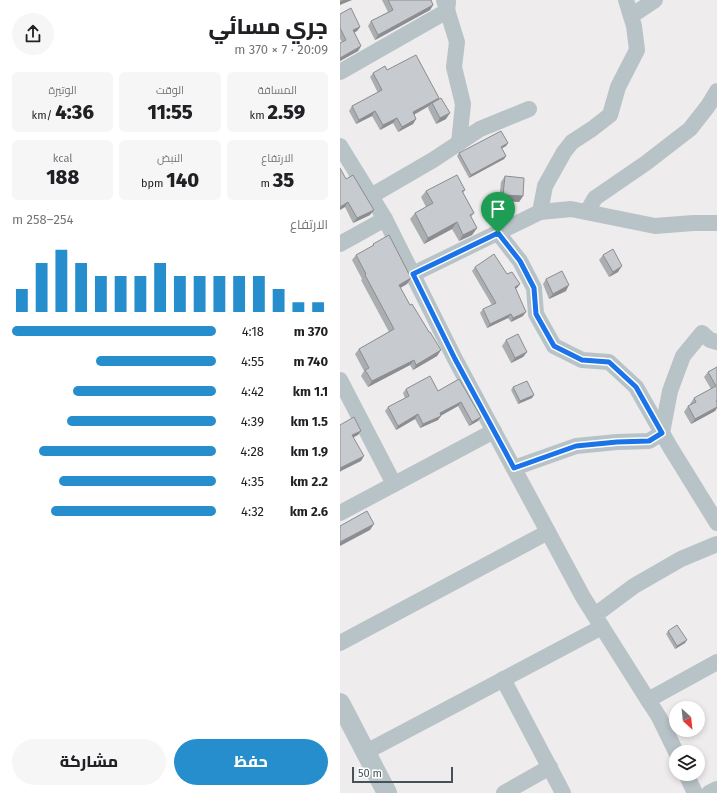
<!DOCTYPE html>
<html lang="ar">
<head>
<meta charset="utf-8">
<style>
  :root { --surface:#fff; --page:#f6f6f6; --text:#202124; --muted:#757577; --accent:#278ecd }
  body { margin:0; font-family:"Fira Sans",Cairo,sans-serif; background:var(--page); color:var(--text); direction:rtl; height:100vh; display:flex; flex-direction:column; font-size:15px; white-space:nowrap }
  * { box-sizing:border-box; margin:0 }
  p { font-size:13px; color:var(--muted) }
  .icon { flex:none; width:22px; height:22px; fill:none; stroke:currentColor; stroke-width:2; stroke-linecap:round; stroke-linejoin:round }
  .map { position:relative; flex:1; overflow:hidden; direction:ltr }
  .drawer { display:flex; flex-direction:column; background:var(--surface); width:340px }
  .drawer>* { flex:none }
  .needle { width:26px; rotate:153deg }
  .tools { position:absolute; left:329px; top:701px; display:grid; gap:8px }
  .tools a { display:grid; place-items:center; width:36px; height:36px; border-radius:50%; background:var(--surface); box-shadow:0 2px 6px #0003; font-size:20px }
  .scale { position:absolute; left:12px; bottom:10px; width:101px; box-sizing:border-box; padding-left:4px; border:2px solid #465257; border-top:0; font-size:11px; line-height:14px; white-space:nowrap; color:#465257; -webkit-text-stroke:3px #fff; paint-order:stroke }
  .pin { position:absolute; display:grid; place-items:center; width:34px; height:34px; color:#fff; margin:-41px -17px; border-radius:50% 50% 50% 0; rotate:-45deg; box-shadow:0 0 4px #0007 }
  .pin .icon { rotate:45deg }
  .round { display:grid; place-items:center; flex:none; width:42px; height:42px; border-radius:21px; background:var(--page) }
  .overview { display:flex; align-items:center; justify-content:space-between; height:68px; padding:0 12px }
  h1 { font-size:22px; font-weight:800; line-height:30px }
  .metrics { display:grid; grid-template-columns:repeat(3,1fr); gap:6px; height:68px; padding:4px 12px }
  .metrics div { display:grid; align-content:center; border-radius:6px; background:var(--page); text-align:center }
  .metrics b { font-size:20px; font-weight:800 }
  .metrics small { font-size:11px; font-weight:400 }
  .metrics p { font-size:11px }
  .chart { height:112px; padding:8px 12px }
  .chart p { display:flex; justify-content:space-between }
  .chart svg { width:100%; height:72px; margin-top:4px; stroke:var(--accent); stroke-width:6 }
  .primary-button { display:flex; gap:8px; margin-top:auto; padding:8px 12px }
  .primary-button a { flex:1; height:46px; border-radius:24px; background:var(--accent); color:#fff; font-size:16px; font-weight:800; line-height:46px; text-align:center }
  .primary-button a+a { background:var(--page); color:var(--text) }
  ul { padding:0 12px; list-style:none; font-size:13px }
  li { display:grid; grid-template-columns:64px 48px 1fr; align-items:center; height:30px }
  li i { height:10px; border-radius:5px; background:var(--accent) }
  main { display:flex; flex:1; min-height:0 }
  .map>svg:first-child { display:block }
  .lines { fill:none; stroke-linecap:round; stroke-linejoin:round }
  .minor { stroke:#b8c3c7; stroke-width:16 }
  .tertiary { stroke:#b8c3c7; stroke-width:20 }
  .wall { fill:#abaeb1 }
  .shaded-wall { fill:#8b8d90 }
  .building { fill:#c7cace; stroke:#8b8d90 }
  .route-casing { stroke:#fff; stroke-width:8 }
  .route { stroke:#1a73e8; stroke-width:5 }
</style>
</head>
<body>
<main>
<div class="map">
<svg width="377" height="793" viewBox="0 0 377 793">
  <rect width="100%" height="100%" fill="#eeecec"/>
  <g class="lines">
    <g class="minor">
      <path d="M104,0L117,42L114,67L123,104L119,143"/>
      <path d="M291,16L315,0"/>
      <path d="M0,72L107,11L108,2"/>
      <path d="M0,146L45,219L115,359L243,597L308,700L319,717L336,752"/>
      <path d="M31,196L93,160L140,129L189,109"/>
      <path d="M200,212L205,186L224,152L232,142L252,129L270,115L278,87L297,50L294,26L286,0"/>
      <path d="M247,212L255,198L306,163L350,129L368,106L377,91"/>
      <path d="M158,233L180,261L194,288L196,314L214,346L242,360L269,362L296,387L330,447L377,523"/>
      <path d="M0,244L45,219"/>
      <path d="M73,274L200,212L231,209L315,226L353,223H377"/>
      <path d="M0,380L54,484"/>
      <path d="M174,468L236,446L277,442L309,441L322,433L330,391L343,356L362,333L370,340L377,342"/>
      <path d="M0,513L154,431"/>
      <path d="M255,615L294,586L341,559L377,544"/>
      <path d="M0,643L208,532"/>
      <path d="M163,679L223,793"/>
      <path d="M308,700L377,662"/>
      <path d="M26,752L262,627"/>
      <path d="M346,774L355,793"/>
      <path d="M164,793L210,767"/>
      <path d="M369,793L377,789"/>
    </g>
    <path class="tertiary" d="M0,703L47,793"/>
  </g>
  <g class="wall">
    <path d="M42,0H91L93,5L90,10L35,40L28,26L31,21L48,12Z"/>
    <path d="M0,14L20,27L17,31L14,33L21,46L18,51L0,61V43L2,42L0,39Z"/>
    <path d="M47,70L99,98V99L106,119L96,124L88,108L89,106L74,115L76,119L73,124L58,132L53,123L40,130L32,116L16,124L9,111L12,106L38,93L30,77L33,73Z"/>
    <path d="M168,143L166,146L162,148L166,156L164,159L129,178L117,156L119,153Z"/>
    <path d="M165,176L183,196L179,202L159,200L161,182Z"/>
    <path d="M6,179L30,215L13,223L5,207Z"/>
    <path d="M125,190L123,193L134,213L131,217L137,228L132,235L119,241L112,229L84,244L70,219L75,213L86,207L81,197L86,191Z"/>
    <path d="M33,244L71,278L67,284L60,288L70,305L101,350L97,356L73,370L70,365L28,387L21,376L24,371L15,354L19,349L49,332L21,280L22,279L12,260L16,255L32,247Z"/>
    <path d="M263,255L278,272L269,277L259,260Z"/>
    <path d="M135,267L167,274L180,284L175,289L183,316L171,322L168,318L147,328L140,313L143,309L152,305L132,271Z"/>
    <path d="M206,279L226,291L209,299L203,284Z"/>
    <path d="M166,340L187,352L183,357L171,363L162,346Z"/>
    <path d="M377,367V408L375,411L351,424L344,412L348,406L350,405V404L354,398L371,389L364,377L368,372Z"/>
    <path d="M119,379L138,421L129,426L118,406L101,415L98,420L80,428L75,419L56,430L45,411L48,407L65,398L63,393L66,389L98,391Z"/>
    <path d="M173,387L192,398L178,404L171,390Z"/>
    <path d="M328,631L345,643L335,649L326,634Z"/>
  </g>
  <g class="shaded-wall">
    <path d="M5,0H12L0,5V2Z"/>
    <path d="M93,5L90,10L35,40L38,35Z"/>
    <path d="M20,27L17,31L9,35L13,30Z"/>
    <path d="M21,46L18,51L0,61V58Z"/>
    <path d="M99,98L96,103H92L89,106L69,117L73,112Z"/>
    <path d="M35,111L32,116L16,124L19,120Z"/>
    <path d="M110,113L106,119L96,124L100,118Z"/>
    <path d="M57,118L53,123L40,130L43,125Z"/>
    <path d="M76,119L73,124L58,132L62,127Z"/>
    <path d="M168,143L166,146L159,150L161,147Z"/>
    <path d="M166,156L164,159L129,178L131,175Z"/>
    <path d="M163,195L183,196L179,202L159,200Z"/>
    <path d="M8,202L5,207L0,210V207Z"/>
    <path d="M34,210L30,215L13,223L17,218Z"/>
    <path d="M117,222L112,229L84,244L88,238Z"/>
    <path d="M137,228L132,235L119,241L123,235Z"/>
    <path d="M282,266L278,272L269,277L273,272Z"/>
    <path d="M71,278L67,284L55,291L59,285Z"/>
    <path d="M180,284L177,288L172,291L175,287Z"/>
    <path d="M229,285L226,291L209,299L213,294Z"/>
    <path d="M186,312L183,316L171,322L173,318Z"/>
    <path d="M171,314L168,318L147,328L150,324Z"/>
    <path d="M101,350L97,356L73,370L76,365Z"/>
    <path d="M187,352L183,357L171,363L175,358Z"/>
    <path d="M74,360L70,365L28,387L32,381Z"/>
    <path d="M194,395L192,398L178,404L180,401Z"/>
    <path d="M121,402L118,406L97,418L100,413Z"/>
    <path d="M377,407V408L375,411L351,424L355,419Z"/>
    <path d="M78,414L75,419L56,430L58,426Z"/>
    <path d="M101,416L98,420L80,428L83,424Z"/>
    <path d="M141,417L138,421L129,426L132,422Z"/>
    <path d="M21,431L18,435L9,440L12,435Z"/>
    <path d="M24,456L21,461L1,471L0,472V468Z"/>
    <path d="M34,524L30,530L0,546V542Z"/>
    <path d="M347,640L345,643L335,649L337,646Z"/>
  </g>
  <g class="building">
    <path d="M0,0H5L0,2Z"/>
    <path d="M48,0H91L93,5L38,35L31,21L53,10Z"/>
    <path d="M11,8L20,27L13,30L21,46L0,58V43L6,40L0,28V14Z"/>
    <path d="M76,55L99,98L73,112L76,119L62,127L57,118L43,125L35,111L19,120L12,106L42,90L33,73L45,66L47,70Z"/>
    <path d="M101,98L110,113L100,118L92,103Z"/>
    <path d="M161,131L168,143L161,147L166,156L131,175L119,153Z"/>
    <path d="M0,168L6,179L13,175L34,210L17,218L8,202L0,207Z"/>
    <path d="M117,175L125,190L122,191L134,213L130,215L137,228L123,235L117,222L88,238L75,213L93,203L86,191Z"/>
    <path d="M165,176L184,178L183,196L163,195Z"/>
    <path d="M49,235L71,278L59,285L70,305L72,304L89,332H90L101,350L76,365L74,360L32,381L25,370L29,368L19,349L54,329L25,275L26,274L16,255L34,245L33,244Z"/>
    <path d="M273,249L282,266L273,272L263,255Z"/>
    <path d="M154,254L167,274L172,272L180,284L175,287L186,312L173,318L171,314L150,324L143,309L156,303L135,267Z"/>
    <path d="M222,271L229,285L213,294L206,279Z"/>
    <path d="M178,334L187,352L175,358L166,340Z"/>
    <path d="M377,367V401H376L377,402V407L355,419L348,406L356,402L354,398L376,386L368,372Z"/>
    <path d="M90,376L98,391L119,379L141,417L132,422L121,402L100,413L101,416L83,424L78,414L58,426L48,407L69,396L66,389Z"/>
    <path d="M187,381L194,395L180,401L173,387Z"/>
    <path d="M14,417L21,431L12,435L24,456L0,468L1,470L0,471V425Z"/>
    <path d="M27,511L34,524L0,542V526Z"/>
    <path d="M337,625L347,640L337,646L328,631Z"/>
  </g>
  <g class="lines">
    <g class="route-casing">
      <path id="route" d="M158,233L180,261L194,288L196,314L214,346L242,360L269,362L296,387L322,433L309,441L277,442L236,446L174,468L115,359L73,274Z"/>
    </g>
    <use href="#route" class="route"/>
  </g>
</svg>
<div class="tools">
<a><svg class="needle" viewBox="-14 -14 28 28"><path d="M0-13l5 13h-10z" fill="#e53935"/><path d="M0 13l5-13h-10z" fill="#757577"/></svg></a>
<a><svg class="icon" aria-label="layers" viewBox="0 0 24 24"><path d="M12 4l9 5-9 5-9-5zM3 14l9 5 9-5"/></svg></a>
</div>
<div class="scale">50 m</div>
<div class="pin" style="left:158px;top:233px;background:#1e9e55"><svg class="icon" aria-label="arrive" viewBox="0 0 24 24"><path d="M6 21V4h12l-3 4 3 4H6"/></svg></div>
</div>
<section class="drawer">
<div class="overview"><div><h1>جري مسائي</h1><p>20:09 · 7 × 370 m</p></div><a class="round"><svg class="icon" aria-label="share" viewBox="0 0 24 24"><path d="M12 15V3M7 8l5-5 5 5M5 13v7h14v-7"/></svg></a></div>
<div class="metrics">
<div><p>المسافة</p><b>2.59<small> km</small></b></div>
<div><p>الوقت</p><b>11:55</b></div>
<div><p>الوتيرة</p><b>4:36<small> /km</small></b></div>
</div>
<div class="metrics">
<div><p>الارتفاع</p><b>35<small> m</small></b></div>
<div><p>النبض</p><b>140<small> bpm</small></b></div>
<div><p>kcal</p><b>188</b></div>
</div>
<div class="chart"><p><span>الارتفاع</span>254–258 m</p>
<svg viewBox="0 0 160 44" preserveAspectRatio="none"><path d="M5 44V30M15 44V14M25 44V6M35 44V14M45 44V22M55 44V22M65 44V22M75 44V14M85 44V22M95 44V22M105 44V22M115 44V22M125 44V22M135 44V30M145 44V38M155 44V38"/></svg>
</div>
<ul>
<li><b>370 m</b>4:18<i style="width:100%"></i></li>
<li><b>740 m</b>4:55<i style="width:59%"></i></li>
<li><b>1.1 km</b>4:42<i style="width:70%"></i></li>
<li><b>1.5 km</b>4:39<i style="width:73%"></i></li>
<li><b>1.9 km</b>4:28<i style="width:87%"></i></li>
<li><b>2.2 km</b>4:35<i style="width:77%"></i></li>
<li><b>2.6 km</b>4:32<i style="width:81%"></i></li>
</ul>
<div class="primary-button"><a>حفظ</a><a>مشاركة</a></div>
</section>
</main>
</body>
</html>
